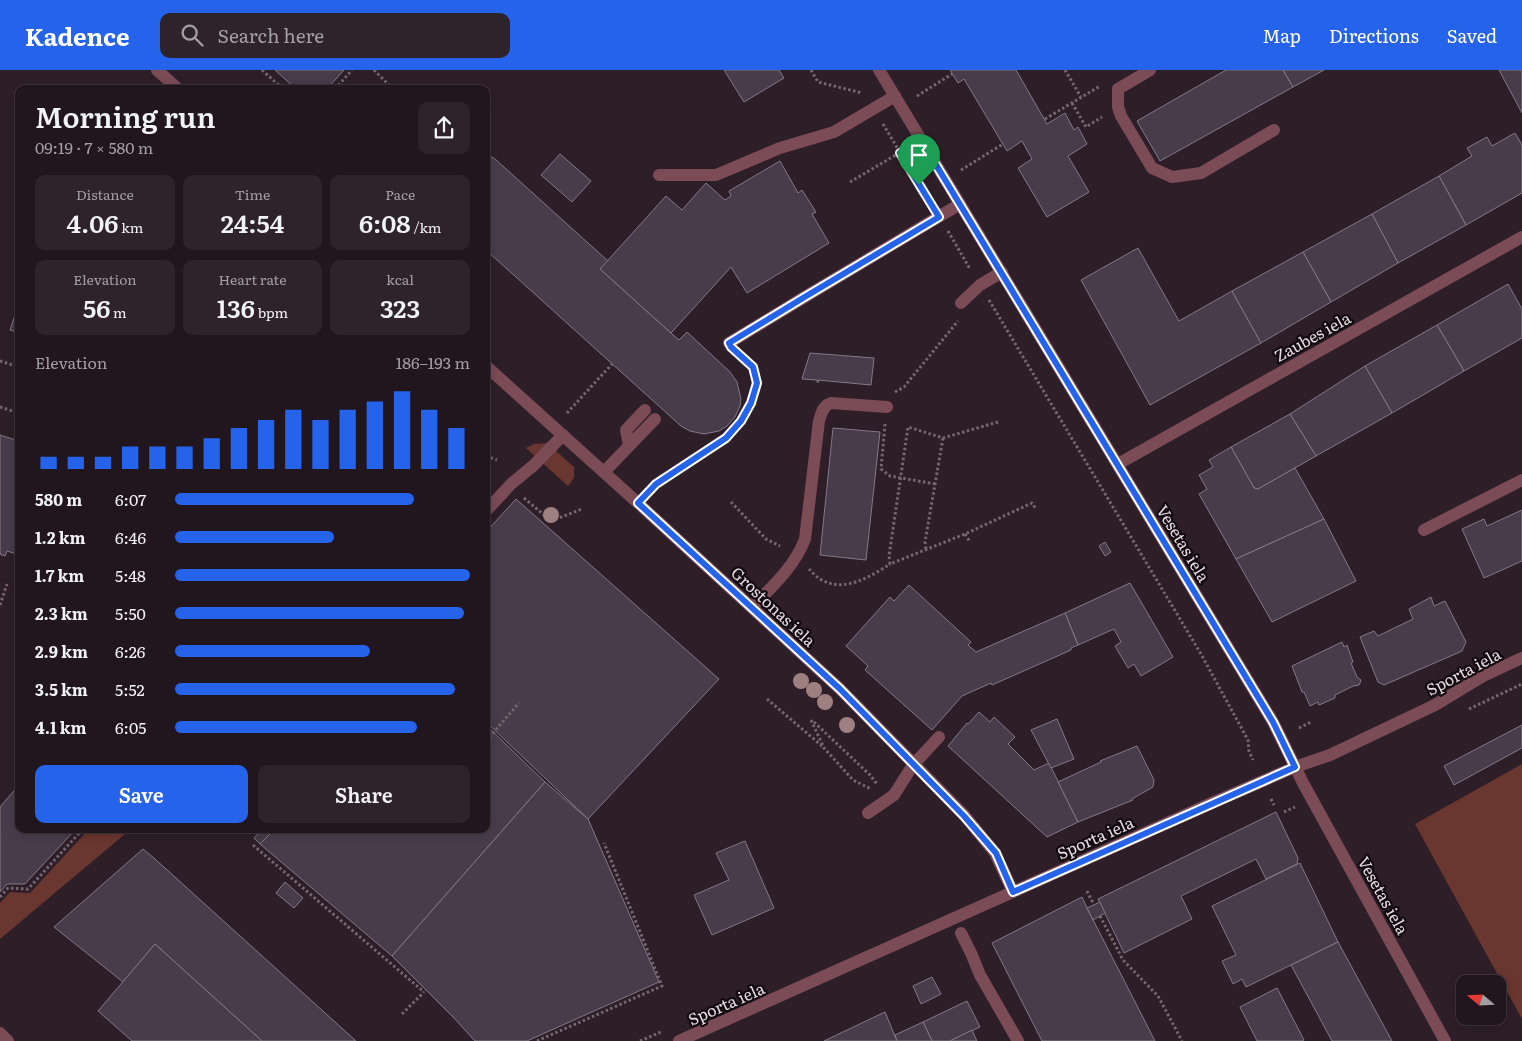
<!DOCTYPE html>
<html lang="en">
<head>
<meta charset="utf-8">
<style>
  :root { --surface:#22161e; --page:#2e232b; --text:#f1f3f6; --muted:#a29fa4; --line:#3f353c; --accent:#2563eb }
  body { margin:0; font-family:Literata,serif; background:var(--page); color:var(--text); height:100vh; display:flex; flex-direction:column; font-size:19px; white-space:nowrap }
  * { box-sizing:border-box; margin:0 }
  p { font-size:16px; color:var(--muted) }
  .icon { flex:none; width:28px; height:28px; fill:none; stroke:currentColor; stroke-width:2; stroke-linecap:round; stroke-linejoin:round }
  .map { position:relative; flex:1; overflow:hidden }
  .side { position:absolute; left:15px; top:15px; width:475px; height:748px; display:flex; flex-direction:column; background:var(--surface); border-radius:10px; box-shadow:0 2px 12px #0003,0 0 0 1px var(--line) }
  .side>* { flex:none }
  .needle { width:32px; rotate:289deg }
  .tools { position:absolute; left:1456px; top:905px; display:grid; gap:10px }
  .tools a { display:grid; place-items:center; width:50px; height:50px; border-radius:10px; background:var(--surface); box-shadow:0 2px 12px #0003,0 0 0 1px var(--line); font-size:25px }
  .pin { position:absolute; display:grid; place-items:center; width:42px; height:42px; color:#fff; margin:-51px -21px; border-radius:50% 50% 50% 0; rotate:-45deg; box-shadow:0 0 5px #0007 }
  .pin .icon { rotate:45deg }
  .round { display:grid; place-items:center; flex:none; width:52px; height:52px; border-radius:10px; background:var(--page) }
  .summary { display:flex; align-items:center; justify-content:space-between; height:85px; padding:0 20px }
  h1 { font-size:28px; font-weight:600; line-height:38px }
  .figures { display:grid; grid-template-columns:repeat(3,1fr); gap:8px; height:85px; padding:5px 20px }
  .figures div { display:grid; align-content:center; border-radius:10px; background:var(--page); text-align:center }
  .figures b { font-size:25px; font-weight:600 }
  .figures small { font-size:14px; font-weight:400 }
  .figures p { font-size:14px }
  .chart { height:140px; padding:10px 20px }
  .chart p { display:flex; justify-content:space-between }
  .chart svg { width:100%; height:90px; margin-top:5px; stroke:var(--accent); stroke-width:6 }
  .action { display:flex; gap:10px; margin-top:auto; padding:10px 20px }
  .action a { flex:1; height:58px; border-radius:10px; background:var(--accent); color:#fff; font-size:20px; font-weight:600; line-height:58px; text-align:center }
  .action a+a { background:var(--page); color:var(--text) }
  ul { padding:0 20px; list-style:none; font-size:16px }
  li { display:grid; grid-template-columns:80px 60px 1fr; align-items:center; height:38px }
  li i { height:12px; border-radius:6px; background:var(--accent) }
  header { display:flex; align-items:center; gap:30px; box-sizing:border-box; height:70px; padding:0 25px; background:var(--accent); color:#fff }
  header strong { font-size:24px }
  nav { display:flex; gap:28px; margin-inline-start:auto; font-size:18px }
  .search { width:350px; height:45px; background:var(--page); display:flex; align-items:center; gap:12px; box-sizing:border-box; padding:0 18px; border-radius:10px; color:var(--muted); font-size:19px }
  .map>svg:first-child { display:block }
  .green { fill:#6a3630 }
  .building { fill:#483c4b; stroke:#847888 }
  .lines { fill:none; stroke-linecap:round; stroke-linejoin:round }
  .path { stroke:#75676f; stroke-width:3; stroke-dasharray:2.5 2.5; stroke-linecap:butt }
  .minor { stroke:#7b4b56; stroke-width:12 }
  .tree { fill:#9e8081 }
  .route-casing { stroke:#fff; stroke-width:10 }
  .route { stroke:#2563eb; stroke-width:6 }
  .labels { text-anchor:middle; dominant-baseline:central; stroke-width:4.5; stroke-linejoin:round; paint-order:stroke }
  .street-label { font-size:16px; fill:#e7dce3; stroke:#120b0f }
</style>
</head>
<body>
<header>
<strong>Kadence</strong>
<div class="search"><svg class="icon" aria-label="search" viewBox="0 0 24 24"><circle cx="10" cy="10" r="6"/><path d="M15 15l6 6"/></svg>Search here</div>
<nav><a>Map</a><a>Directions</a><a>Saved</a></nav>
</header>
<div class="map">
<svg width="1522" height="971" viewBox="0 0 1522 971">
  <rect width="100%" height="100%" fill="#2e1e28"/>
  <g class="green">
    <path d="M547,373L574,397V408L568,416L526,378L534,374Z"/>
    <path d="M1522,694V949L1415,754Z"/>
    <path d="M89,759H131L0,869V833L10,822L30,823Z"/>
  </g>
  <g class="building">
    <path d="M275,0H344L327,19H296Z"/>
    <path d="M724,0H779L784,8L744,32Z"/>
    <path d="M950,0H1016L1047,54L1065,43L1074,60L1078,57L1087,74L1068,86L1089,122L1047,147L1018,98L1032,89L1022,71L1007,81L964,9L958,13Z"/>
    <path d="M1226,0H1283L1293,17L1160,91L1137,51Z"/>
    <path d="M1283,0H1324L1293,17Z"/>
    <path d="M1499,0H1522V43Z"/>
    <path d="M1515,63L1522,75V123L1466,155L1439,106L1472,86L1467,78L1487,67L1492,76Z"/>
    <path d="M486,84L495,89L608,191L600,199L671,263L679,270L687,262L730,302L737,312L741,329L740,336L735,347L727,356L719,361L704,364L690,361L681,356L486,180Z"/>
    <path d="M560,84L591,111L572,132L541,105Z"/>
    <path d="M780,91L798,123L802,120L816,142L812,144L829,173L747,223L731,197L671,263L600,199L666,126L682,140L706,113L725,130L731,126L729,121Z"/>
    <path d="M1439,106L1466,155L1398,193L1372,144Z"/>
    <path d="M1372,144L1398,193L1331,232L1303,182Z"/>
    <path d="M1138,178L1179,251L1232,221L1261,273L1150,335L1081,210Z"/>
    <path d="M1303,182L1331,232L1261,273L1232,221Z"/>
    <path d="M1508,214L1522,239V268L1464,301L1437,255Z"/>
    <path d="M19,233V263L10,260Z"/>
    <path d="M1437,255L1464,301L1392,343L1365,296Z"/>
    <path d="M810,283L874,288L871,315L818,310L819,312H817V310L802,309Z"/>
    <path d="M1365,296L1392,343L1316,386L1290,344Z"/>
    <path d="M1290,344L1316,386L1258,419L1254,418L1231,377Z"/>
    <path d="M833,358L880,362L866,490L820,485Z"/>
    <path d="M0,365L19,371V485L7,481L5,486L0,484Z"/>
    <path d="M1231,377L1254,418L1258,419L1295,398L1324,449L1236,489L1199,424L1207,419L1199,405L1213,397L1209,390Z"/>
    <path d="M516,429L719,609L588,749L486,652V462Z"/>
    <path d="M1522,440V491L1484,508L1462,459L1484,449L1487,456Z"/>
    <path d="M1324,449L1356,511L1272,552L1236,489Z"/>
    <path d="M1105,472L1111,482L1105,486L1099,476Z"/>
    <path d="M1130,513L1173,587L1141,606L1134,594L1128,598L1115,576L1121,572L1114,559L1078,575L1065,543Z"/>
    <path d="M909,515L971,572L968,575L976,582L1065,543L1078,575L1071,578V580L992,615L991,613L962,626L932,660L865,600L868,596L846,576L890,527L894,531Z"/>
    <path d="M1431,527L1434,536L1445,531L1466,572L1462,581L1384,615L1378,612L1360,567L1374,561L1378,566L1413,549L1409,539Z"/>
    <path d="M1342,572L1344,577L1347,575L1353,592L1351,593L1357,607L1361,610L1360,613L1359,615L1353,616L1335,625V628L1319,635L1318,632L1310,636L1304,622H1302L1292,596Z"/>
    <path d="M979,642L990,652L994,647L1015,667L1008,674L1034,700L1049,693L1078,752L1047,767L948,676L967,653L968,654Z"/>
    <path d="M1057,649L1074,689L1051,698L1031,660Z"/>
    <path d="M486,655L545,712L392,886L260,774L275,759H486Z"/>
    <path d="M1522,655V678L1454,715L1444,696Z"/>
    <path d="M1137,676L1154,710L1153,717L1132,729L1133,730L1078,752L1058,712L1101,692L1100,691Z"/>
    <path d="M545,712L588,749L659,912L527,971H475L454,948L392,886Z"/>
    <path d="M19,715V759H76L25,814H7L0,822V737Z"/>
    <path d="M1276,742L1298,788L1297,794L1266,809L1256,789L1181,826L1192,849L1124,883L1098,829Z"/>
    <path d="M262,759H275L260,774L254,768Z"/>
    <path d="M745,771L774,838L712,865L694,825L729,810L716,783Z"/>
    <path d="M143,779L155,789L356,971H262L155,874L123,912L54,857Z"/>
    <path d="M1300,793L1338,872L1246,917L1242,909L1233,914L1222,891L1236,885L1212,836Z"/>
    <path d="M285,812L303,828L294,838L276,823Z"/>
    <path d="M1082,827L1087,838L1155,971H1042L992,873Z"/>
    <path d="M1100,832L1105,843L1093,850L1087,838Z"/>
    <path d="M1338,872L1392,971H1332L1291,895Z"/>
    <path d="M155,874L262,971H132L98,941Z"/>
    <path d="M932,907L941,924L921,934L913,916Z"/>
    <path d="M1277,918L1304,970L1302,971H1257L1240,937Z"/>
    <path d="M967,931L980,957L950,971H932L923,952Z"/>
    <path d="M885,942L897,971H824Z"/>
    <path d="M923,952L932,971H897L895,965Z"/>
    <path d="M972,960L977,971H950Z"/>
  </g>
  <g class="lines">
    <g class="path">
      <path d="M262,0L283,19"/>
      <path d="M374,0L393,19"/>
      <path d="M811,0L818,12L862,23"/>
      <path d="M1065,0L1081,27"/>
      <path d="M335,19L352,0"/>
      <path d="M917,26L952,4"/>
      <path d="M1072,33L1086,57L1102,47"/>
      <path d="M1045,49L1100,16"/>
      <path d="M883,54L930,133"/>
      <path d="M961,100L1003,74"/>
      <path d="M850,112L906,79"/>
      <path d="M948,161L970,199"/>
      <path d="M989,230L1201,584L1248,670L1249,681L1253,690"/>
      <path d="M0,291L19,297"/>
      <path d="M15,296L19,305"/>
      <path d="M895,322L904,317L958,251"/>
      <path d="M0,337L19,343"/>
      <path d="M567,343L612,294"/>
      <path d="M998,352L943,368L908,357L889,486L890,494L965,464L1032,433L1036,439"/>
      <path d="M885,354L881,399L890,406L935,414"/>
      <path d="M486,386L497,390"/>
      <path d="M650,420L656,414L726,368L741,351L751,333L757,313L753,297L741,286"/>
      <path d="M524,428L551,451L582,439"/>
      <path d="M731,432L766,469L780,476"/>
      <path d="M965,464L970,472"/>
      <path d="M926,479L925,472L943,368"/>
      <path d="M809,499C813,503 818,509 824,511C845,522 872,506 890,494"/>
      <path d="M0,535L7,514"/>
      <path d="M767,629L822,676"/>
      <path d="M1469,639L1522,614"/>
      <path d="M811,650L824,678L853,710L871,719"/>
      <path d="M814,652L870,705L877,714"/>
      <path d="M1299,658L1311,652"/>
      <path d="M486,671L519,633"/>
      <path d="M1271,729L1274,735"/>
      <path d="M1284,742L1295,737"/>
      <path d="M253,775L424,922"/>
      <path d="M1087,821L1094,835"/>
      <path d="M0,827L8,818L28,819L83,759"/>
      <path d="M1100,846L1123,890L1158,926L1182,971"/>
      <path d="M402,944L424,922"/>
      <path d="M537,971L662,916L604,773"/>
      <path d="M640,971L663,961"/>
    </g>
    <g class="minor">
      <path d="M157,0L178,19"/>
      <path d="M879,0L1273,652L1303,713L1445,971"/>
      <path d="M1150,0L1118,19V37L1121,46L1152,98L1172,107L1201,103L1274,60"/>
      <path d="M659,105H716L780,78L834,62L895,26"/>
      <path d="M961,233L980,215L1002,202"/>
      <path d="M729,273L803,228L960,134"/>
      <path d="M486,296L638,433L840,619L964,745L995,783L1013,822"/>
      <path d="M629,375L626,360L645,340"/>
      <path d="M1118,394L1522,167"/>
      <path d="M604,402L655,349"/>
      <path d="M486,441L511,414L534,395L563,365"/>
      <path d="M1424,460L1522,410"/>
      <path d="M752,537C772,517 795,496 805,469L819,351C821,344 823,335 831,333L887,337"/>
      <path d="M868,743L894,725L913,695L939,667"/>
      <path d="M961,863L971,883L980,905L1018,971"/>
      <path d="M0,963L8,971"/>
      <path d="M679,971L1214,732L1295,697L1330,685L1435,635L1483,606L1522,588"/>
    </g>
  </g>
  <g class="tree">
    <circle cx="551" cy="445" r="8"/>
    <circle cx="801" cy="611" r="8"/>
    <circle cx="814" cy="620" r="8"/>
    <circle cx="825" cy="632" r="8"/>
    <circle cx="847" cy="655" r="8"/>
  </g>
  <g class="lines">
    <g class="route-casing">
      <path id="route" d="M921,70L1273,652L1295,697L1013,822L996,783L964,746L840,619L638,433L656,414L726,368L741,351L751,333L757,313L753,297L731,277L729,273L803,228L939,147L900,83Z"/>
    </g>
    <use href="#route" class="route"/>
  </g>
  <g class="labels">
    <g class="street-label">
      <text transform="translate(1312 266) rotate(-29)">Zaubes iela</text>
      <text transform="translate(1184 473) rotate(59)">Vesetas iela</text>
      <text transform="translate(774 536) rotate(43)">Grostonas iela</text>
      <text transform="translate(1463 601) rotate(-28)">Sporta iela</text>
      <text transform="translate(1095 767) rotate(-24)">Sporta iela</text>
      <text transform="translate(1384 825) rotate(61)">Vesetas iela</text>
      <text transform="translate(726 933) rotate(-24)">Sporta iela</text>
    </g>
  </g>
</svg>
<div class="tools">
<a><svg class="needle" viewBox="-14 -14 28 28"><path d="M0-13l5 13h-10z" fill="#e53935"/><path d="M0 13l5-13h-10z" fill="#a29fa4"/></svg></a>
</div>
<div class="pin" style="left:919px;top:115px;background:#1e9e55"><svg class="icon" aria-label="arrive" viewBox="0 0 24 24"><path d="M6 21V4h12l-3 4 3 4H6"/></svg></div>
<section class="side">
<div class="summary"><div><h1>Morning run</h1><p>09:19 · 7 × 580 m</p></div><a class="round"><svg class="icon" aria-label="share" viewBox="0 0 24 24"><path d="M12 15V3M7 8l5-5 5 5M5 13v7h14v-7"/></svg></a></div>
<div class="figures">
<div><p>Distance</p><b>4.06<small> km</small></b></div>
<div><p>Time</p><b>24:54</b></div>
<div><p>Pace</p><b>6:08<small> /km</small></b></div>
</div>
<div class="figures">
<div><p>Elevation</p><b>56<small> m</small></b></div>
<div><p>Heart rate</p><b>136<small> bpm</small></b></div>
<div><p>kcal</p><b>323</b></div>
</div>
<div class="chart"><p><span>Elevation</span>186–193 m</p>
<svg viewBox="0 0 160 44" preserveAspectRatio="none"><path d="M5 44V38M15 44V38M25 44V38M35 44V33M45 44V33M55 44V33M65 44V29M75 44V24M85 44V20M95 44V15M105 44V20M115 44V15M125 44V11M135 44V6M145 44V15M155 44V24"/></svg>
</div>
<ul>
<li><b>580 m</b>6:07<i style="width:81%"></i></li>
<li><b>1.2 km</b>6:46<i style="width:54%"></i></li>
<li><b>1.7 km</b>5:48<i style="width:100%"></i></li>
<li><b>2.3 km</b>5:50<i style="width:98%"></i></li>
<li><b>2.9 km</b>6:26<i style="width:66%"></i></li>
<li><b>3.5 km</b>5:52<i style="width:95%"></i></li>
<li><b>4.1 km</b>6:05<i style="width:82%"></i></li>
</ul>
<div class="action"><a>Save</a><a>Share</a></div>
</section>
</div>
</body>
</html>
